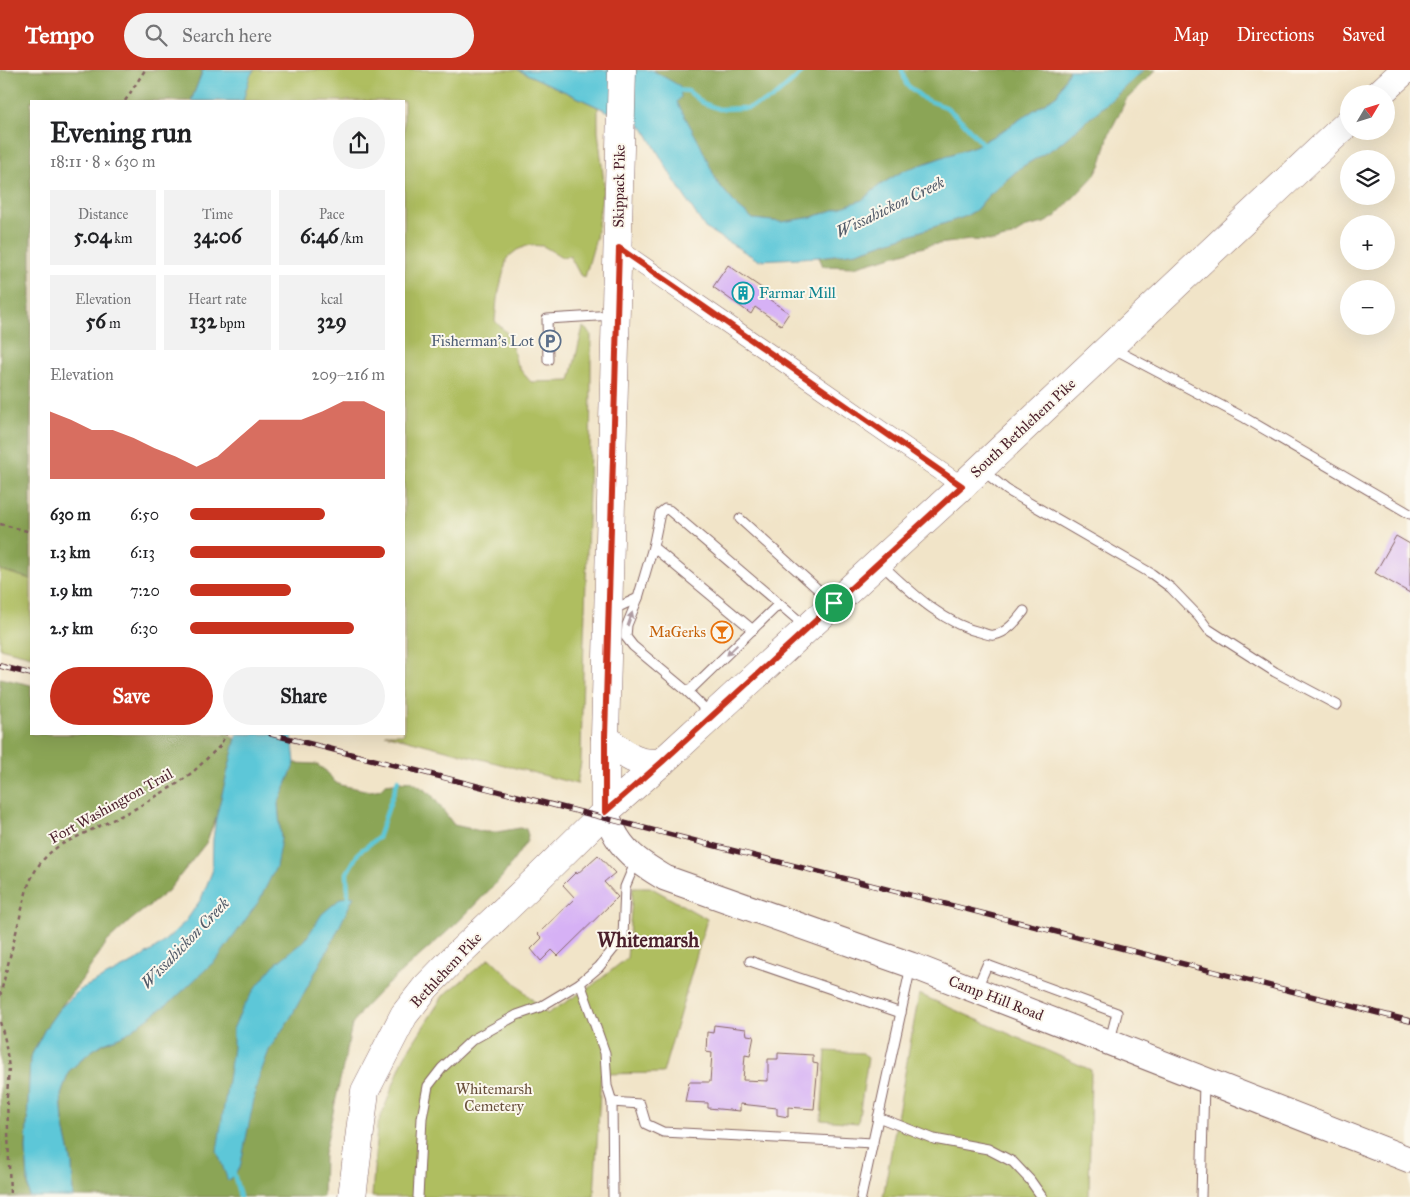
<!DOCTYPE html>
<html lang="en">
<head>
<meta charset="utf-8">
<style>
  :root { --surface:#fff; --page:#f2f2f2; --text:#202124; --muted:#757577; --accent:#c8321e }
  body { margin:0; font-family:"IM FELL Great Primer",serif; background:var(--page); color:var(--text); height:100vh; display:flex; flex-direction:column; font-size:19px; white-space:nowrap }
  * { box-sizing:border-box; margin:0 }
  p { font-size:16px; color:var(--muted) }
  .icon { flex:none; width:28px; height:28px; fill:none; stroke:currentColor; stroke-width:2; stroke-linecap:round; stroke-linejoin:round }
  .map { position:relative; flex:1; overflow:hidden }
  .side { position:absolute; left:30px; top:30px; width:375px; height:635px; display:flex; flex-direction:column; background:var(--surface); border-radius:0px; box-shadow:0 5px 20px #0002 }
  .side>* { flex:none }
  .needle { width:32px; rotate:52deg }
  .controls { position:absolute; left:1340px; top:15px; display:grid; gap:10px }
  .controls a { display:grid; place-items:center; width:55px; height:55px; border-radius:50%; background:var(--surface); box-shadow:0 5px 20px #0002; font-size:25px }
  .pin { position:absolute; display:grid; place-items:center; width:42px; height:42px; color:#fff; margin:-21px; border:2px solid #fff; border-radius:50%; box-shadow:0 1px 5px #0007 }
  .round { display:grid; place-items:center; flex:none; width:52px; height:52px; border-radius:26px; background:var(--page) }
  .overview { display:flex; align-items:center; justify-content:space-between; height:85px; padding:0 20px }
  h1 { font-size:28px; font-weight:700; line-height:38px }
  .figures { display:grid; grid-template-columns:repeat(3,1fr); gap:8px; height:85px; padding:5px 20px }
  .figures div { display:grid; align-content:center; border-radius:0px; background:var(--page); text-align:center }
  .figures b { font-size:21px; font-weight:700 }
  .figures small { font-size:14px; font-weight:400 }
  .figures p { font-size:14px }
  .chart { height:140px; padding:10px 20px }
  .chart p { display:flex; justify-content:space-between }
  .chart svg { width:100%; height:90px; margin-top:5px; fill:var(--accent); opacity:.7 }
  .button { display:flex; gap:10px; margin-top:auto; padding:10px 20px }
  .button a { flex:1; height:58px; border-radius:30px; background:var(--accent); color:#fff; font-size:20px; font-weight:700; line-height:58px; text-align:center }
  .button a+a { background:var(--page); color:var(--text) }
  ul { padding:0 20px; list-style:none; font-size:16px }
  li { display:grid; grid-template-columns:80px 60px 1fr; align-items:center; height:38px }
  li i { height:12px; border-radius:6px; background:var(--accent) }
  header { display:flex; align-items:center; gap:30px; box-sizing:border-box; height:70px; padding:0 25px; background:var(--accent); color:#fff }
  header strong { font-size:24px }
  nav { display:flex; gap:28px; margin-inline-start:auto; font-size:18px }
  .search { width:350px; height:45px; background:var(--page); display:flex; align-items:center; gap:12px; box-sizing:border-box; padding:0 18px; border-radius:28px; color:var(--muted); font-size:19px }
  .map>svg:first-child { display:block }
  .green { fill:#afbe60; stroke:#7c6e46 }
  .forest { fill:#8ba556; stroke:#6a6240 }
  .water { fill:#5dc7d8; stroke:#547382 }
  .lines { fill:none; stroke-linecap:round; stroke-linejoin:round }
  .stream { stroke:#5dc7d8; stroke-width:4.5 }
  .building { fill:#d6b1f5 }
  .lane-casing { stroke:#846462; stroke-width:11 }
  .street-casing { stroke:#846462; stroke-width:19 }
  .secondary-casing { stroke:#846462; stroke-width:27 }
  .primary-casing { stroke:#846462; stroke-width:29 }
  .path { stroke:#846462; stroke-width:2.5; stroke-dasharray:4 4; stroke-linecap:butt }
  .lane { stroke:#fff; stroke-width:9 }
  .street { stroke:#fff; stroke-width:18 }
  .secondary { stroke:#fff; stroke-width:25 }
  .primary { stroke:#fff; stroke-width:28 }
  .rail-casing { stroke:#4a1f2b; stroke-width:5.5 }
  .rail { stroke:#fbf7ec; stroke-width:4; stroke-dasharray:11; stroke-linecap:butt }
  .oneway { fill:#ae9aa0 }
  .route-casing { stroke:#fff; stroke-width:10 }
  .route { stroke:#c8321e; stroke-width:6 }
  .labels { text-anchor:middle; dominant-baseline:central; stroke-width:4; stroke-linejoin:round; paint-order:stroke }
  .street-label { font-size:15px; fill:#4a1f2b; stroke:#fbf7ec }
  .culture-label { font-size:15px; fill:#0d838f; stroke:#fbf7ec; text-anchor:start }
  .service-label { font-size:15px; fill:#4e5e75; stroke:#fbf7ec; text-anchor:end }
  .food-label { font-size:15px; fill:#c56008; stroke:#fbf7ec; text-anchor:end }
  .park-label { font-size:15px; fill:#684f3b; stroke:#fbf7ec }
  .water-label { font-size:16px; font-style:italic; fill:#515a68; stroke:#fbf7ec }
  .district-label { font-size:20px; font-weight:bold; fill:#4a1f2b; stroke:#fbf7ec }
</style>
</head>
<body>
<header>
<strong>Tempo</strong>
<div class="search"><svg class="icon" aria-label="search" viewBox="0 0 24 24"><circle cx="10" cy="10" r="6"/><path d="M15 15l6 6"/></svg>Search here</div>
<nav><a>Map</a><a>Directions</a><a>Saved</a></nav>
</header>
<div class="map">
<svg width="1410" height="1127" viewBox="0 0 1410 1127">
  <rect width="100%" height="100%" fill="#fbf7ec"/>
  <filter id="ink" filterUnits="userSpaceOnUse"><feTurbulence type="fractalNoise" baseFrequency=".02" numOctaves="2"/><feDisplacementMap in="SourceGraphic" scale="10" xChannelSelector="R" yChannelSelector="G"/><feConvolveMatrix kernelMatrix="1 2 1 2 8 2 1 2 1" color-interpolation-filters="sRGB"/></filter>
  <filter id="wash" filterUnits="userSpaceOnUse"><feTurbulence type="fractalNoise" baseFrequency=".0096" numOctaves="4" result="noise"/><feDisplacementMap in="SourceGraphic" scale="20" xChannelSelector="R" yChannelSelector="G"/><feGaussianBlur stdDeviation="1.12" result="paint"/><feColorMatrix in="noise" values="0 0 0 0 0 0 0 0 0 0 0 0 0 0 0 0 0 1.4 0 .05"/><feComposite in="paint" operator="in"/></filter>
  <g filter="url(#wash)">
    <rect width="100%" height="100%" fill="#f1e4c8"/>
    <g class="green">
      <path d="M0,0H518L598,37V61L604,113L596,168L585,207L580,205L570,186L562,187L543,176L529,175L517,180L507,188L497,229L495,251L506,262L513,279L516,292L522,302L531,312L570,311L583,257L591,264C592,407 583,549 581,692L577,714L385,664H404V31H31Z"/>
      <path d="M0,500L31,509V586L0,578Z"/>
      <path d="M633,817H650L707,849L663,1003L601,1004L594,1127H372L377,1057L404,987L443,926L490,888L547,944L593,915L627,888Z"/>
      <path d="M919,924L1091,1000L1089,1127H883Z"/>
      <path d="M826,981L863,983L868,988L858,1053L821,1050Z"/>
    </g>
    <g class="forest">
      <path d="M0,0H203L191,31H31V509L0,500Z"/>
      <path d="M654,0H1069L1057,25L999,63L975,76L903,101L880,115L863,130L813,147L782,152L753,149L737,136L717,112L688,53L677,32Z"/>
      <path d="M1144,0H1156L1126,30L1109,64L1101,94L1095,105L1055,147L1044,153L1027,157L1012,166L994,171L970,170L931,175L854,197L823,196L819,187L857,182L964,147L976,140L987,127L1020,98L1057,76L1110,31Z"/>
      <path d="M0,608L31,615V664H228L236,670L216,748L206,773L168,821L131,850L107,872L81,911L59,939L45,959L30,988L26,1079L29,1127H0Z"/>
      <path d="M295,693L316,694L326,701L335,712L340,715L370,721L381,719L385,714L411,711L431,724L454,755L485,762H497L520,758L526,759L528,765L527,771L502,807L457,853L380,921L362,940L352,955L324,1084L323,1127H73L72,1094L63,1052L61,1025L69,1001L90,982L104,973L126,964L281,769L278,734Z"/>
    </g>
    <g class="water">
      <path d="M203,0H254L250,6L243,31H191Z"/>
      <path d="M518,0H652L680,16L681,27L677,32L700,74L717,112L737,136L753,149L782,152L813,147L862,130L880,115L903,101L975,76L999,63L1057,25L1069,0H1144L1110,31L1057,76L1020,98L987,127L976,140L964,147L857,182L819,187L758,190L705,158L672,107L644,58Z"/>
      <path d="M237,664H292L295,693L278,734L281,769L276,797L259,831L218,888L173,930L126,964L104,973L90,982L69,1001L61,1025L63,1052L72,1094L73,1127H29L26,1079L30,988L45,959L59,939L81,919L134,892L159,876L186,851L201,829L212,802L213,769L216,748Z"/>
      <path d="M354,826L334,868L291,947L270,978L258,1010L240,1098L228,1111L217,1081L233,978V959L241,941L254,920L274,895L305,870L322,844L341,828Z"/>
    </g>
    <g class="lines">
      <g class="stream">
        <path d="M902,0L906,14L924,29L946,37L963,52L985,77"/>
        <path d="M674,20L688,21L703,33L719,39L748,38L772,29L805,0"/>
        <path d="M346,830L348,827L347,803L359,782L378,768L398,710"/>
        <path d="M233,1100L240,1127"/>
      </g>
    </g>
    <g id="blocks">
      <g class="building">
        <path d="M728,195L766,221L763,225L789,243L781,255L755,237L751,244L713,217Z"/>
        <path d="M1396,466L1410,474V523L1375,503Z"/>
        <path d="M598,785L615,803L604,812L618,827L558,886L552,880L541,891L531,879L542,868L538,864L575,828L563,815L576,802L577,804Z"/>
        <path d="M714,955L746,959L747,965L754,966L750,986L745,985L743,1010L768,1011V989H778V983L813,985V993L818,994L814,1039L788,1037V1047L777,1045V1038L740,1034V1041L708,1038V1033L685,1032L689,1012H710L712,983L706,982L707,962L713,963Z"/>
      </g>
    </g>
  </g>
  <g filter="url(#ink)">
    <use href="#blocks" fill-opacity="0" stroke="#846462" stroke-width="1"/>
    <g class="lines">
      <g class="lane-casing">
        <g id="lane">
          <path d="M1114,279L1245,348L1410,444"/>
          <path d="M548,290L547,249L614,245"/>
          <path d="M982,400L1007,420L1152,504L1171,518L1199,547L1208,559L1275,602L1337,635"/>
          <path d="M740,449L832,532"/>
          <path d="M653,477L753,560"/>
          <path d="M881,494C910,521 943,554 983,563C986,564 991,566 994,565C1007,563 1017,550 1024,541"/>
          <path d="M638,528L627,555L626,567L633,576L688,622L779,534"/>
          <path d="M612,540L638,528L653,477L660,443L665,439L669,440L805,556"/>
          <path d="M688,622L710,644"/>
          <path d="M750,891L901,943"/>
          <path d="M580,913L605,983L607,1016L612,1032L640,1034L646,1054L663,1062L873,1073"/>
          <path d="M977,918L987,895L1117,943L1110,970"/>
          <path d="M612,1032L613,1127"/>
          <path d="M878,1047L934,1069L988,1079L1013,1092L1030,1110L1042,1127"/>
          <path d="M418,1127L422,1048L428,1016L442,998L472,970L517,945L540,937L580,913L599,897L623,867L625,817L636,791"/>
          <path d="M861,1127L911,896"/>
          <path d="M1201,1127L1204,1012"/>
        </g>
      </g>
      <g class="street-casing">
        <path id="street" d="M619,179L962,416"/>
      </g>
      <g class="secondary-casing">
        <path id="secondary" d="M605,742C609,750 612,759 617,767C628,786 647,797 665,808L911,895L1410,1090"/>
      </g>
      <g class="primary-casing">
        <g id="primary">
          <path d="M1379,24L1405,0"/>
          <path d="M605,667C624,684 635,696 662,692"/>
          <path d="M605,742V667L622,0"/>
          <path d="M352,1127L365,1021L404,945L426,917L456,886L535,811L605,742L662,692L962,416L1349,52"/>
        </g>
      </g>
      <g class="path">
        <path d="M125,31L145,0"/>
        <path d="M0,454L31,462"/>
        <path d="M0,926L27,819C34,799 44,785 62,774L133,740L180,712L194,701L220,676L226,664"/>
        <path d="M0,952L5,970L9,998L7,1026L10,1127"/>
      </g>
      <use href="#lane" class="lane"/>
      <use href="#street" class="street"/>
      <use href="#secondary" class="secondary"/>
      <use href="#primary" class="primary"/>
      <g class="rail-casing">
        <g id="rail">
          <path d="M0,596L31,604"/>
          <path d="M271,664L1410,951"/>
        </g>
      </g>
      <use href="#rail" class="rail"/>
    </g>
    <defs><path id="oneway-solid" d="M-6-.8H1V-3.2L6.5 0L1 3.2V.8H-6Z" transform="scale(1.25)"/></defs>
    <g class="oneway">
      <use href="#oneway-solid" transform="translate(630 549) rotate(-71)"/>
      <use href="#oneway-solid" transform="translate(732 580) rotate(136)"/>
    </g>
  </g>
  <g class="lines" filter="url(#ink)">
    <g class="route-casing">
      <path id="route" d="M619,178L962,416L662,692L605,742V667Z"/>
    </g>
    <use href="#route" class="route"/>
  </g>
  <defs>
    <g id="building-ring" transform="scale(1.125)"><circle r="9.5" fill="#fbf7ec" stroke="#0f9aa8" stroke-width="1.5"/><path d="M-4-6H4V6H1V3H-1V6H-4ZM-2.5-4.3h1.7v1.8h-1.7ZM.8-4.3h1.7v1.8H.8ZM-2.5-1h1.7V.8h-1.7ZM.8-1h1.7V.8H.8Z" fill="#0f9aa8"/></g>
    <g id="parking-ring" transform="scale(1.125)"><circle r="9.5" fill="#fbf7ec" stroke="#5c6f8a" stroke-width="1.5"/><path d="M-3.5-5.5H1a3.5 3.5 0 0 1 0 7H-1V5.5H-3.5ZM-1-3.4V-.6H.8a1.4 1.4 0 0 0 0-2.8Z" fill="#5c6f8a"/></g>
    <g id="bar-ring" transform="scale(1.125)"><circle r="9.5" fill="#fbf7ec" stroke="#e8710a" stroke-width="1.5"/><path d="M-6-5H6L.8 .8V4.5H3.5V6h-7V4.5H-.8V.8Z" fill="#e8710a"/></g>
  </defs>
  <g fill-rule="evenodd">
    <use href="#building-ring" x="743" y="223"/>
    <use href="#parking-ring" x="550" y="271"/>
    <use href="#bar-ring" x="722" y="562"/>
  </g>
  <g class="labels">
    <g class="street-label">
      <text transform="translate(619 116) rotate(-89)">Skippack Pike</text>
      <text transform="translate(1023 358) rotate(-43)">South Bethlehem Pike</text>
      <text transform="translate(111 736) rotate(-29)">Fort Washington Trail</text>
      <text transform="translate(446 900) rotate(-47)">Bethlehem Pike</text>
      <text transform="translate(996 928) rotate(21)">Camp Hill Road</text>
    </g>
    <g class="culture-label">
      <text x="759" y="223">Farmar Mill</text>
    </g>
    <g class="service-label">
      <text x="534" y="271">Fisherman's Lot</text>
    </g>
    <g class="food-label">
      <text x="706" y="562">MaGerks</text>
    </g>
    <g class="park-label">
      <text x="494" y="1019">Whitemarsh<tspan x="494" dy="17">Cemetery</tspan></text>
    </g>
    <g class="water-label">
      <text transform="translate(890 137) rotate(-26)">Wissahickon Creek</text>
      <text transform="translate(185 873) rotate(-46)">Wissahickon Creek</text>
    </g>
    <g class="district-label">
      <text x="648" y="870">Whitemarsh</text>
    </g>
  </g>
</svg>
<div class="controls">
<a><svg class="needle" viewBox="-14 -14 28 28"><path d="M0-13l5 13h-10z" fill="#e53935"/><path d="M0 13l5-13h-10z" fill="#757577"/></svg></a>
<a><svg class="icon" aria-label="layers" viewBox="0 0 24 24"><path d="M12 4l9 5-9 5-9-5zM3 14l9 5 9-5"/></svg></a>
<a>+</a>
<a>−</a>
</div>
<div class="pin" style="left:834px;top:533px;background:#1e9e55"><svg class="icon" aria-label="arrive" viewBox="0 0 24 24"><path d="M6 21V4h12l-3 4 3 4H6"/></svg></div>
<section class="side">
<div class="overview"><div><h1>Evening run</h1><p>18:11 · 8 × 630 m</p></div><a class="round"><svg class="icon" aria-label="share" viewBox="0 0 24 24"><path d="M12 15V3M7 8l5-5 5 5M5 13v7h14v-7"/></svg></a></div>
<div class="figures">
<div><p>Distance</p><b>5.04<small> km</small></b></div>
<div><p>Time</p><b>34:06</b></div>
<div><p>Pace</p><b>6:46<small> /km</small></b></div>
</div>
<div class="figures">
<div><p>Elevation</p><b>56<small> m</small></b></div>
<div><p>Heart rate</p><b>132<small> bpm</small></b></div>
<div><p>kcal</p><b>329</b></div>
</div>
<div class="chart"><p><span>Elevation</span>209–216 m</p>
<svg viewBox="0 0 160 44" preserveAspectRatio="none"><path d="M0 44V11L10 15L20 20L30 20L40 24L50 29L60 33L70 38L80 33L90 24L100 15L110 15L120 15L130 11L140 6L150 6L160 11V44z"/></svg>
</div>
<ul>
<li><b>630 m</b>6:50<i style="width:69%"></i></li>
<li><b>1.3 km</b>6:13<i style="width:100%"></i></li>
<li><b>1.9 km</b>7:20<i style="width:52%"></i></li>
<li><b>2.5 km</b>6:30<i style="width:84%"></i></li>
</ul>
<div class="button"><a>Save</a><a>Share</a></div>
</section>
</div>
</body>
</html>
